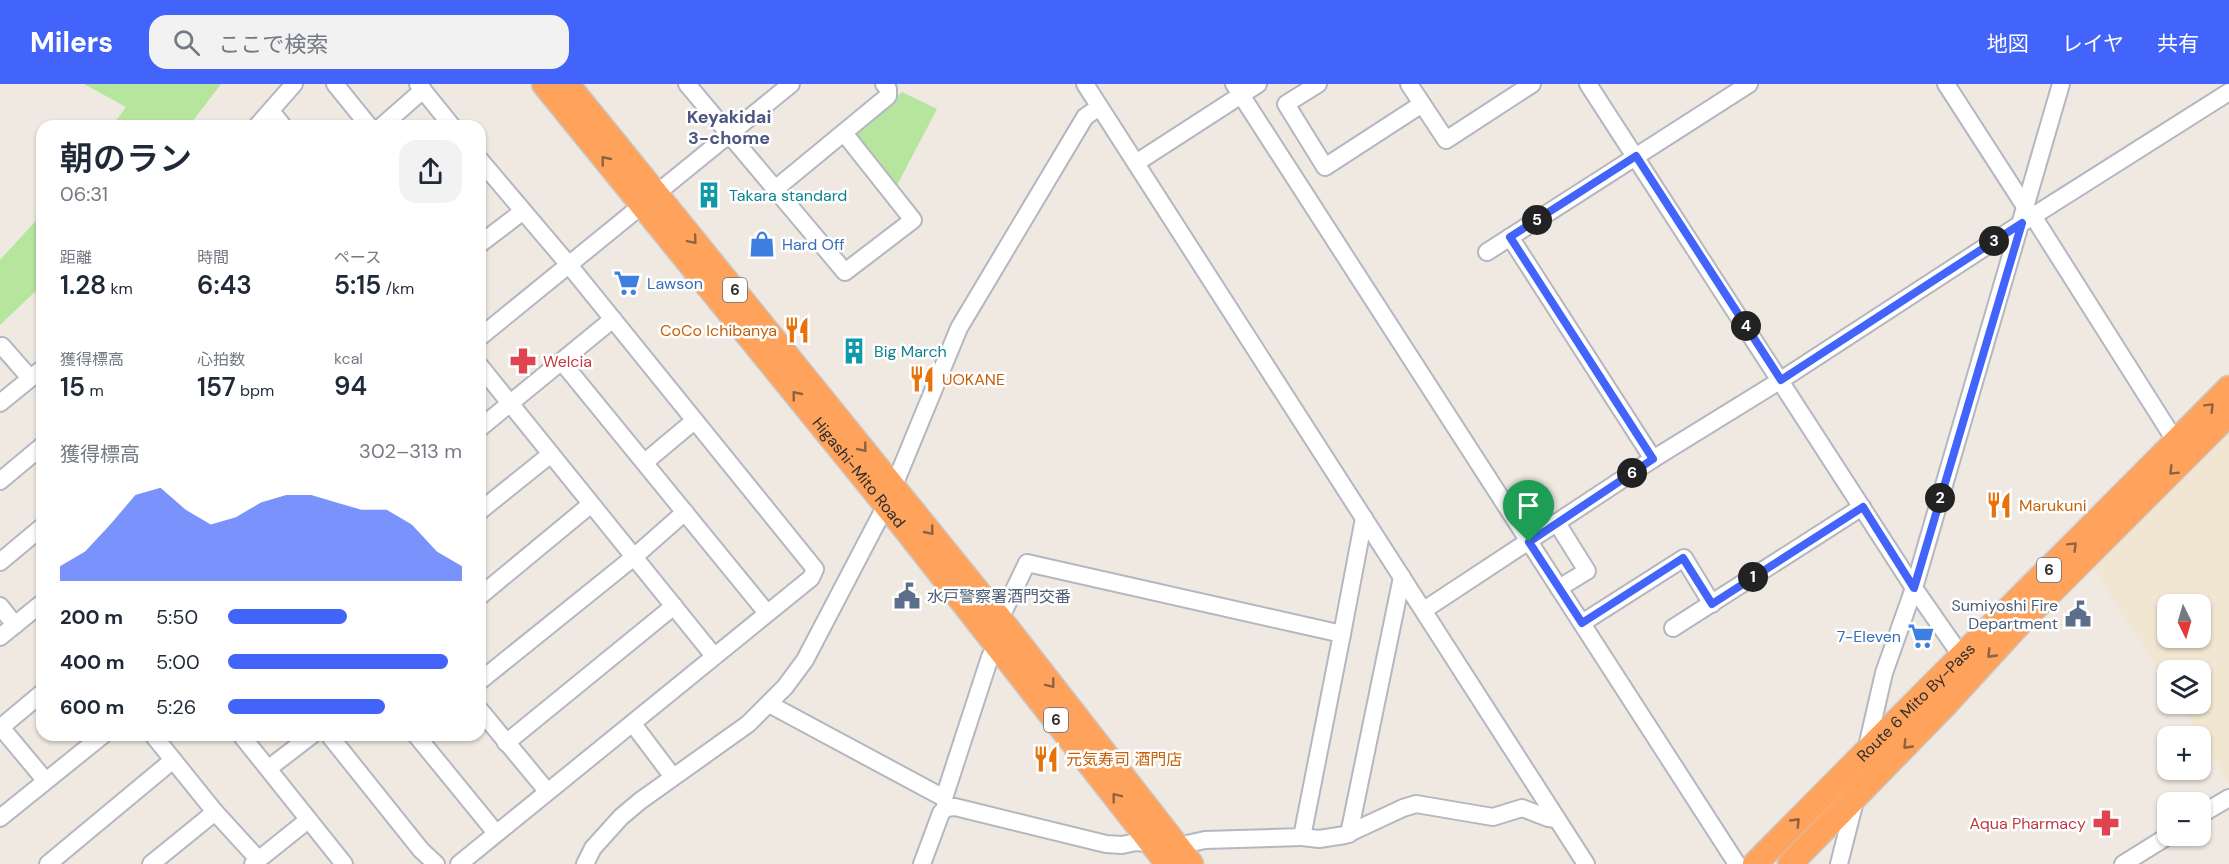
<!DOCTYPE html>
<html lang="ja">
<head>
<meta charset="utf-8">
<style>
  :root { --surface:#fff; --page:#f2f2f3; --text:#1f2937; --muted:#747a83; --accent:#4264fb }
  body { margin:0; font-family:"DM Sans","Noto Sans JP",sans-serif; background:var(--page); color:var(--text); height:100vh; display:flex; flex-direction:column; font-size:22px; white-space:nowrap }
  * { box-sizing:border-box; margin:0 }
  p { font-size:20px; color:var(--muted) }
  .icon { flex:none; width:33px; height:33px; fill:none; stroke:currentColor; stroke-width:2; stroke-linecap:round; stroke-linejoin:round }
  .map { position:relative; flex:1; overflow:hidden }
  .panel { position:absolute; left:36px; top:36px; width:450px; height:621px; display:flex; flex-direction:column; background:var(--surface); border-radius:18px; box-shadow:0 2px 4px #0004 }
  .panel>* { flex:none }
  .needle { width:39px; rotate:175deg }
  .tools { position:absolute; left:2157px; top:510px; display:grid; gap:12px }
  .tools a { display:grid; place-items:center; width:54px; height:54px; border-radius:12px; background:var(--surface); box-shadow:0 2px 4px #0004; font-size:30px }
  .pin { position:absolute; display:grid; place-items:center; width:51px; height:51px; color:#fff; margin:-62px -26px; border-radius:50% 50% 50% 0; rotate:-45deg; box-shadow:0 0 6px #0007 }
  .pin .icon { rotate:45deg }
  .km { position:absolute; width:30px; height:30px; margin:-15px; border-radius:50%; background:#222; color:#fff; font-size:16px; line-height:30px; text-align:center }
  .round { display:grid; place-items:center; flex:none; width:63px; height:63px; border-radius:18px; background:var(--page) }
  .headline { display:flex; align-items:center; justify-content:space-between; height:102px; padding:0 24px }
  h1 { font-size:33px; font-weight:600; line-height:45px }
  .metrics { display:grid; grid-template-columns:repeat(3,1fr); gap:9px; height:102px; padding:6px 24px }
  .metrics div { display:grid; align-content:center }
  .metrics b { font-size:26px; font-weight:600 }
  .metrics small { font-size:16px; font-weight:400 }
  .metrics p { font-size:16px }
  .chart { height:168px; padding:12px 24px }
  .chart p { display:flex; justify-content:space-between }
  .chart svg { width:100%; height:108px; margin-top:6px; fill:var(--accent); opacity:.7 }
  ul { padding:0 24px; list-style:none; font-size:20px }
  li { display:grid; grid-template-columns:96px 72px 1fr; align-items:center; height:45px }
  li i { height:15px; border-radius:8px; background:var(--accent) }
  header { display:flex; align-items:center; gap:36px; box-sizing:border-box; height:84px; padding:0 30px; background:var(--accent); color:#fff }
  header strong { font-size:28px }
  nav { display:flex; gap:33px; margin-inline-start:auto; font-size:21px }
  .search { width:420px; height:54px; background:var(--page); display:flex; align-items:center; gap:15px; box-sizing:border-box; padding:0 21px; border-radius:18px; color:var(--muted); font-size:22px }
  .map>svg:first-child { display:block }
  .education { fill:#f0e6d1; fill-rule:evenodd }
  .green { fill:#b6e59e }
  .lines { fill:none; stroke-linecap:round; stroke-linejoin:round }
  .minor-casing { stroke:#b4b7c1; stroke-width:20 }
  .highway-casing { stroke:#c9c9c9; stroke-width:27 }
  .minor { stroke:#fff; stroke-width:16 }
  .highway { stroke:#ffa35c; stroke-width:24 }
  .oneway { stroke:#8c6343 }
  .route-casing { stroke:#fff; stroke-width:12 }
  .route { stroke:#4264fb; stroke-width:8 }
  .labels { text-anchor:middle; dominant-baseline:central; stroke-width:5; stroke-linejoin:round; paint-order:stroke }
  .shield { fill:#fff; stroke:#6d6d6d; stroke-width:1.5 }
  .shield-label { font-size:15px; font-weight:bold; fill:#2e2e2e }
  .culture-label { font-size:16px; fill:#0d838f; stroke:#fff; text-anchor:start }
  .shop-label { font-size:16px; fill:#366cbe; stroke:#fff; text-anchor:start }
  .food-label { font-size:16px; fill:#c56008; stroke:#fff; text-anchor:start }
  .health-label { font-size:16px; fill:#be3a42; stroke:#fff; text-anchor:start }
  .street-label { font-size:16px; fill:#2e2e2e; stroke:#fff }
  .service-label { font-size:16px; fill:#4e5e75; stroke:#fff; text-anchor:start }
  .neighbourhood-label { font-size:18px; font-weight:bold; fill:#4d5680; stroke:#fff }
</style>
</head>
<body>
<header>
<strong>Milers</strong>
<div class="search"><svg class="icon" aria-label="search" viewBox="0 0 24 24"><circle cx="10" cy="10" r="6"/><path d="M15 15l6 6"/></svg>ここで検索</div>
<nav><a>地図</a><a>レイヤ</a><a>共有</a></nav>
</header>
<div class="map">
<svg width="2229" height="780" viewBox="0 0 2229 780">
  <rect width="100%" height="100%" fill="#efe9e1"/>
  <path class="education" d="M2229,350V698L2179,620H2200V586H2168L2167,601L2093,483ZM2168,520H2200V554H2168Z"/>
  <g class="green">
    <path d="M84,0H221L189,42H112L126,23Z"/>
    <path d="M902,8L937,25L895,105L855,55V47Z"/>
    <path d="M42,130V201L0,241V176Z"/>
  </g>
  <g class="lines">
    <g class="minor-casing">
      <g id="minor">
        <path d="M335,0L369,42"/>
        <path d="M418,0L452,42"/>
        <path d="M687,0L845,188L913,136L844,49"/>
        <path d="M1085,0L1586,780"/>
        <path d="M1234,0L1737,780"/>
        <path d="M1318,0L1286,20L1325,83L1422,20"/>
        <path d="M1409,0L1446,56L1532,0"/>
        <path d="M1588,0L1914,504L1962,573"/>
        <path d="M1946,0L2026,124L2033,132L2176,358"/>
        <path d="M271,27L283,42"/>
        <path d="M257,42L294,0"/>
        <path d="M382,42L423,6"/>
        <path d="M1136,79L1258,0"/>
        <path d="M774,106L888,12V5L884,0"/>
        <path d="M1510,153L1653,375"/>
        <path d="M480,160L522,128"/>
        <path d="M1487,168L1749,0"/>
        <path d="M480,253L791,0"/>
        <path d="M2,262L30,294"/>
        <path d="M562,278L767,529"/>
        <path d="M480,282L714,572"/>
        <path d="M0,319L42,285"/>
        <path d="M480,344L613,235"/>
        <path d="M645,378L694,337"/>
        <path d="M0,397L42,362"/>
        <path d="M480,427L551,370"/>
        <path d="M1557,439L1587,487L1559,504"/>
        <path d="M0,478L42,443"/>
        <path d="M480,512L590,421"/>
        <path d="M0,522L15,541"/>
        <path d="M1424,526L1653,375L1781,296L2022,139L2229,8"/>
        <path d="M1000,535L1027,479L1342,550L1364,434"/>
        <path d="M1582,539L1684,474L1712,520"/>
        <path d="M1673,544L1862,423"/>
        <path d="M0,553L42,519"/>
        <path d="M480,597L634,473L685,428"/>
        <path d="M769,620L944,714"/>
        <path d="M480,626L547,707"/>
        <path d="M633,640L673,693"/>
        <path d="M0,642L45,696"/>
        <path d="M0,644L42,609"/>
        <path d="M153,651L215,728L258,775"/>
        <path d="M241,651L344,780"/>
        <path d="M329,651L421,766L436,780"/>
        <path d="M416,651L496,749"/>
        <path d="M506,659L674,522"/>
        <path d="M1866,667L1884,589L1914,504L2061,0"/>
        <path d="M269,684L312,651"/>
        <path d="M946,723L944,714L990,573L997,560"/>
        <path d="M2200,731L2229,714"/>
        <path d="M0,734L103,651"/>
        <path d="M1349,750L1402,493"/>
        <path d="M1302,753L1319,755L1345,751L1403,724L1416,720L1493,733L1522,724L1548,734L1557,735"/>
        <path d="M48,780L173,676"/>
        <path d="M151,780L215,728"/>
        <path d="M253,780L308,736"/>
        <path d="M459,780L811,494L815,485L569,181L480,76"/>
        <path d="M585,780L593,764L621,733L640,717L748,640L785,603L805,576L886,421L959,244L1085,33L1099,23"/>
        <path d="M922,780L941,729L946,724L955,723L1106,760L1122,761L1136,758L1178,762L1205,756L1302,753L1342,550"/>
        <path d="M1839,780L1856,713"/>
        <path d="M2123,780L2168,752"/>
      </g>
    </g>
    <g class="highway-casing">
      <g id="highway">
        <path id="s1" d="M544,0L907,447L1168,780"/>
        <path d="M567,0L1000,535L1191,780"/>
        <path id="s2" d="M1755,780C1912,620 2072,463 2229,304"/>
        <path d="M1790,780L1947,619L2022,537L2229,330"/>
      </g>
    </g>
    <use href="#minor" class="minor"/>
    <use href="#highway" class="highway"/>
  </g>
  <defs><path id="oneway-chevron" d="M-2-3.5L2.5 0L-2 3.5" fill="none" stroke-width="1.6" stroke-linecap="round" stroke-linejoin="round" transform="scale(1.5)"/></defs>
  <g class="oneway">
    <use href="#oneway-chevron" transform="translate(605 76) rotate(-129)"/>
    <use href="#oneway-chevron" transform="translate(693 156) rotate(50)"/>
    <use href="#oneway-chevron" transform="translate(796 311) rotate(-129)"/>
    <use href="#oneway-chevron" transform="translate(2210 323) rotate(-45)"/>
    <use href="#oneway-chevron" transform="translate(863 364) rotate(51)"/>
    <use href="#oneway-chevron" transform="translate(2173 387) rotate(135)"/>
    <use href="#oneway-chevron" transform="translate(930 447) rotate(51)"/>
    <use href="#oneway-chevron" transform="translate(2073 462) rotate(-45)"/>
    <use href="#oneway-chevron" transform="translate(1991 570) rotate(134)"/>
    <use href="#oneway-chevron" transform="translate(1051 600) rotate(52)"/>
    <use href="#oneway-chevron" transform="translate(1907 661) rotate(134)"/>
    <use href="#oneway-chevron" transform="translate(1116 713) rotate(-128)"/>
    <use href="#oneway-chevron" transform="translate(1796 738) rotate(-46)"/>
  </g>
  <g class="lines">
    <g class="route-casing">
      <path id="route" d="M1636,72L1781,296L2022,139L1914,504L1863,423L1712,520L1683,474L1582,539L1529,458L1653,375L1510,153Z"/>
    </g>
    <use href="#route" class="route"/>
  </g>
  <defs>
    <g id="building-bare" transform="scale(2.07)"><path d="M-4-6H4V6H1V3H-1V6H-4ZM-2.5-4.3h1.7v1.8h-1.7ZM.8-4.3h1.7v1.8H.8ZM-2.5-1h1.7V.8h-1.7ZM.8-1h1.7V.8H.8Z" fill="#0f9aa8" stroke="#fff" stroke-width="2.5" paint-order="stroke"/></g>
    <g id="shop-bare" transform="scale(2.07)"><path d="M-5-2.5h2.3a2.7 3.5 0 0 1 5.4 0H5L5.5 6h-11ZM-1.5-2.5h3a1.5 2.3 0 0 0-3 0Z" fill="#3f7fe0" stroke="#fff" stroke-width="2.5" paint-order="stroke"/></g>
    <g id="supermarket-bare" transform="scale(2.07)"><path d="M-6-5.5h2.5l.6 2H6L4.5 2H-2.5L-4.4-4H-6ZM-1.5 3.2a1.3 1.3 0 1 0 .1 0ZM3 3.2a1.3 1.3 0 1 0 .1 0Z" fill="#3f7fe0" stroke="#fff" stroke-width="2.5" paint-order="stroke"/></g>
    <g id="restaurant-bare" transform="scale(2.07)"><path d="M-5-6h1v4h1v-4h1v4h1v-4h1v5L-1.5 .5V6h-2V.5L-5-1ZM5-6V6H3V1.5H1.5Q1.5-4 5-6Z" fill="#e8710a" stroke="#fff" stroke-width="2.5" paint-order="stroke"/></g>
    <g id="pharmacy-bare" transform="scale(2.07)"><path d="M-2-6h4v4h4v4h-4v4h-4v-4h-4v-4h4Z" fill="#e0444e" stroke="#fff" stroke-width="2.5" paint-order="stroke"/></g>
    <g id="civic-bare" transform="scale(2.07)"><path d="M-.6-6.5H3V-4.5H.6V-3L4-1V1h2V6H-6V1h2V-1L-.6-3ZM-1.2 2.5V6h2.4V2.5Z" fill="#5c6f8a" stroke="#fff" stroke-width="2.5" paint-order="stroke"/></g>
  </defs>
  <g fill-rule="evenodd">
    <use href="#building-bare" x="709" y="111"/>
    <use href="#shop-bare" x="762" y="160"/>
    <use href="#supermarket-bare" x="627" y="199"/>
    <use href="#restaurant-bare" x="797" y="246"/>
    <use href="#building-bare" x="854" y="267"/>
    <use href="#pharmacy-bare" x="523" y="277"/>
    <use href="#restaurant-bare" x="922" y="295"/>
    <use href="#restaurant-bare" x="1999" y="421"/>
    <use href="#civic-bare" x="907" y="512"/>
    <use href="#civic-bare" x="2078" y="530"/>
    <use href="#supermarket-bare" x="1921" y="552"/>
    <use href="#restaurant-bare" x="1046" y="675"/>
    <use href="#pharmacy-bare" x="2106" y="739"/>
  </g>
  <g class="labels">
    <g class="shield">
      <rect x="723" y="194" width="24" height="24" rx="4.5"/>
      <rect x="2037" y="474" width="24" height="24" rx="4.5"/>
      <rect x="1044" y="624" width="24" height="24" rx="4.5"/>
    </g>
    <g class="shield-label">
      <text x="735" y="206">6</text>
      <text x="2049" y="486">6</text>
      <text x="1056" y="636">6</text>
    </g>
    <g class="culture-label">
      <text x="729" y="111">Takara standard</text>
      <text x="874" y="267">Big March</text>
    </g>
    <g class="shop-label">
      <text x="782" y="160">Hard Off</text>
      <text x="647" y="199">Lawson</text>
      <text x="1901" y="552" text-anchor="end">7-Eleven</text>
    </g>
    <g class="food-label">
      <text x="777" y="246" text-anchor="end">CoCo Ichibanya</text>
      <text x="942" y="295">UOKANE</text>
      <text x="2019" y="421">Marukuni</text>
      <text x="1066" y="675">元気寿司 酒門店</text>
    </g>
    <g class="health-label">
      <text x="543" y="277">Welcia</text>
      <text x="2086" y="739" text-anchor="end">Aqua Pharmacy</text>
    </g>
    <g class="street-label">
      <text stroke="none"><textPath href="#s1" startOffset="500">Higashi-Mito Road</textPath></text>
      <text stroke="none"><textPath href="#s2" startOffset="228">Route 6 Mito By-Pass</textPath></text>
    </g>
    <g class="service-label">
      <text x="927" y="512">水戸警察署酒門交番</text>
      <text x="2058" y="521" text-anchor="end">Sumiyoshi Fire<tspan x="2058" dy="18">Department</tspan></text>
    </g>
    <g class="neighbourhood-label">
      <text x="729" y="33">Keyakidai<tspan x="729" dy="21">3-chome</tspan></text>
    </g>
  </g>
</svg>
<div class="tools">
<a><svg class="needle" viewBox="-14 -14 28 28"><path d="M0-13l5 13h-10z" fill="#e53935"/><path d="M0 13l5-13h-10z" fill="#747a83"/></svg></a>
<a><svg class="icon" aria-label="layers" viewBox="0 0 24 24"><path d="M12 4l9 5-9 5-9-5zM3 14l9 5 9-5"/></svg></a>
<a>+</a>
<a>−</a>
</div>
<div class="pin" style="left:1529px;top:458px;background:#1e9e55"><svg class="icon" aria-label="arrive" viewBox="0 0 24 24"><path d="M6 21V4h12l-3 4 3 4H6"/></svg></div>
<b class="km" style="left:1753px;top:493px">1</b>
<b class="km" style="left:1940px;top:414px">2</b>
<b class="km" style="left:1994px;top:157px">3</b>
<b class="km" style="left:1746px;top:242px">4</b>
<b class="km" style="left:1537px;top:136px">5</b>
<b class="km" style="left:1632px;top:389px">6</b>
<section class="panel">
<div class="headline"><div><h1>朝のラン</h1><p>06:31</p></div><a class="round"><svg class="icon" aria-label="share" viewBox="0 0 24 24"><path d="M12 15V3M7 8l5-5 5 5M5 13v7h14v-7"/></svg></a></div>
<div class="metrics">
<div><p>距離</p><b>1.28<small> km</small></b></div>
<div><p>時間</p><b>6:43</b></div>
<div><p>ペース</p><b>5:15<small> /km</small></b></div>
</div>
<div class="metrics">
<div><p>獲得標高</p><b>15<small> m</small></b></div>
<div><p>心拍数</p><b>157<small> bpm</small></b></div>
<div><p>kcal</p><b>94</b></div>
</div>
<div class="chart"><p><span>獲得標高</span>302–313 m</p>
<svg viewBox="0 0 160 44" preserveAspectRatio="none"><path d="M0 44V38L10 32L20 21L30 9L40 6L50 15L60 21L70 18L80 12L90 9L100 9L110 12L120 15L130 15L140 21L150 32L160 38V44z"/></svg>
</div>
<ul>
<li><b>200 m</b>5:50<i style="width:51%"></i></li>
<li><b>400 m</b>5:00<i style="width:94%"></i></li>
<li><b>600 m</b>5:26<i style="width:67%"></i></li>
</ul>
</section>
</div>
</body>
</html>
